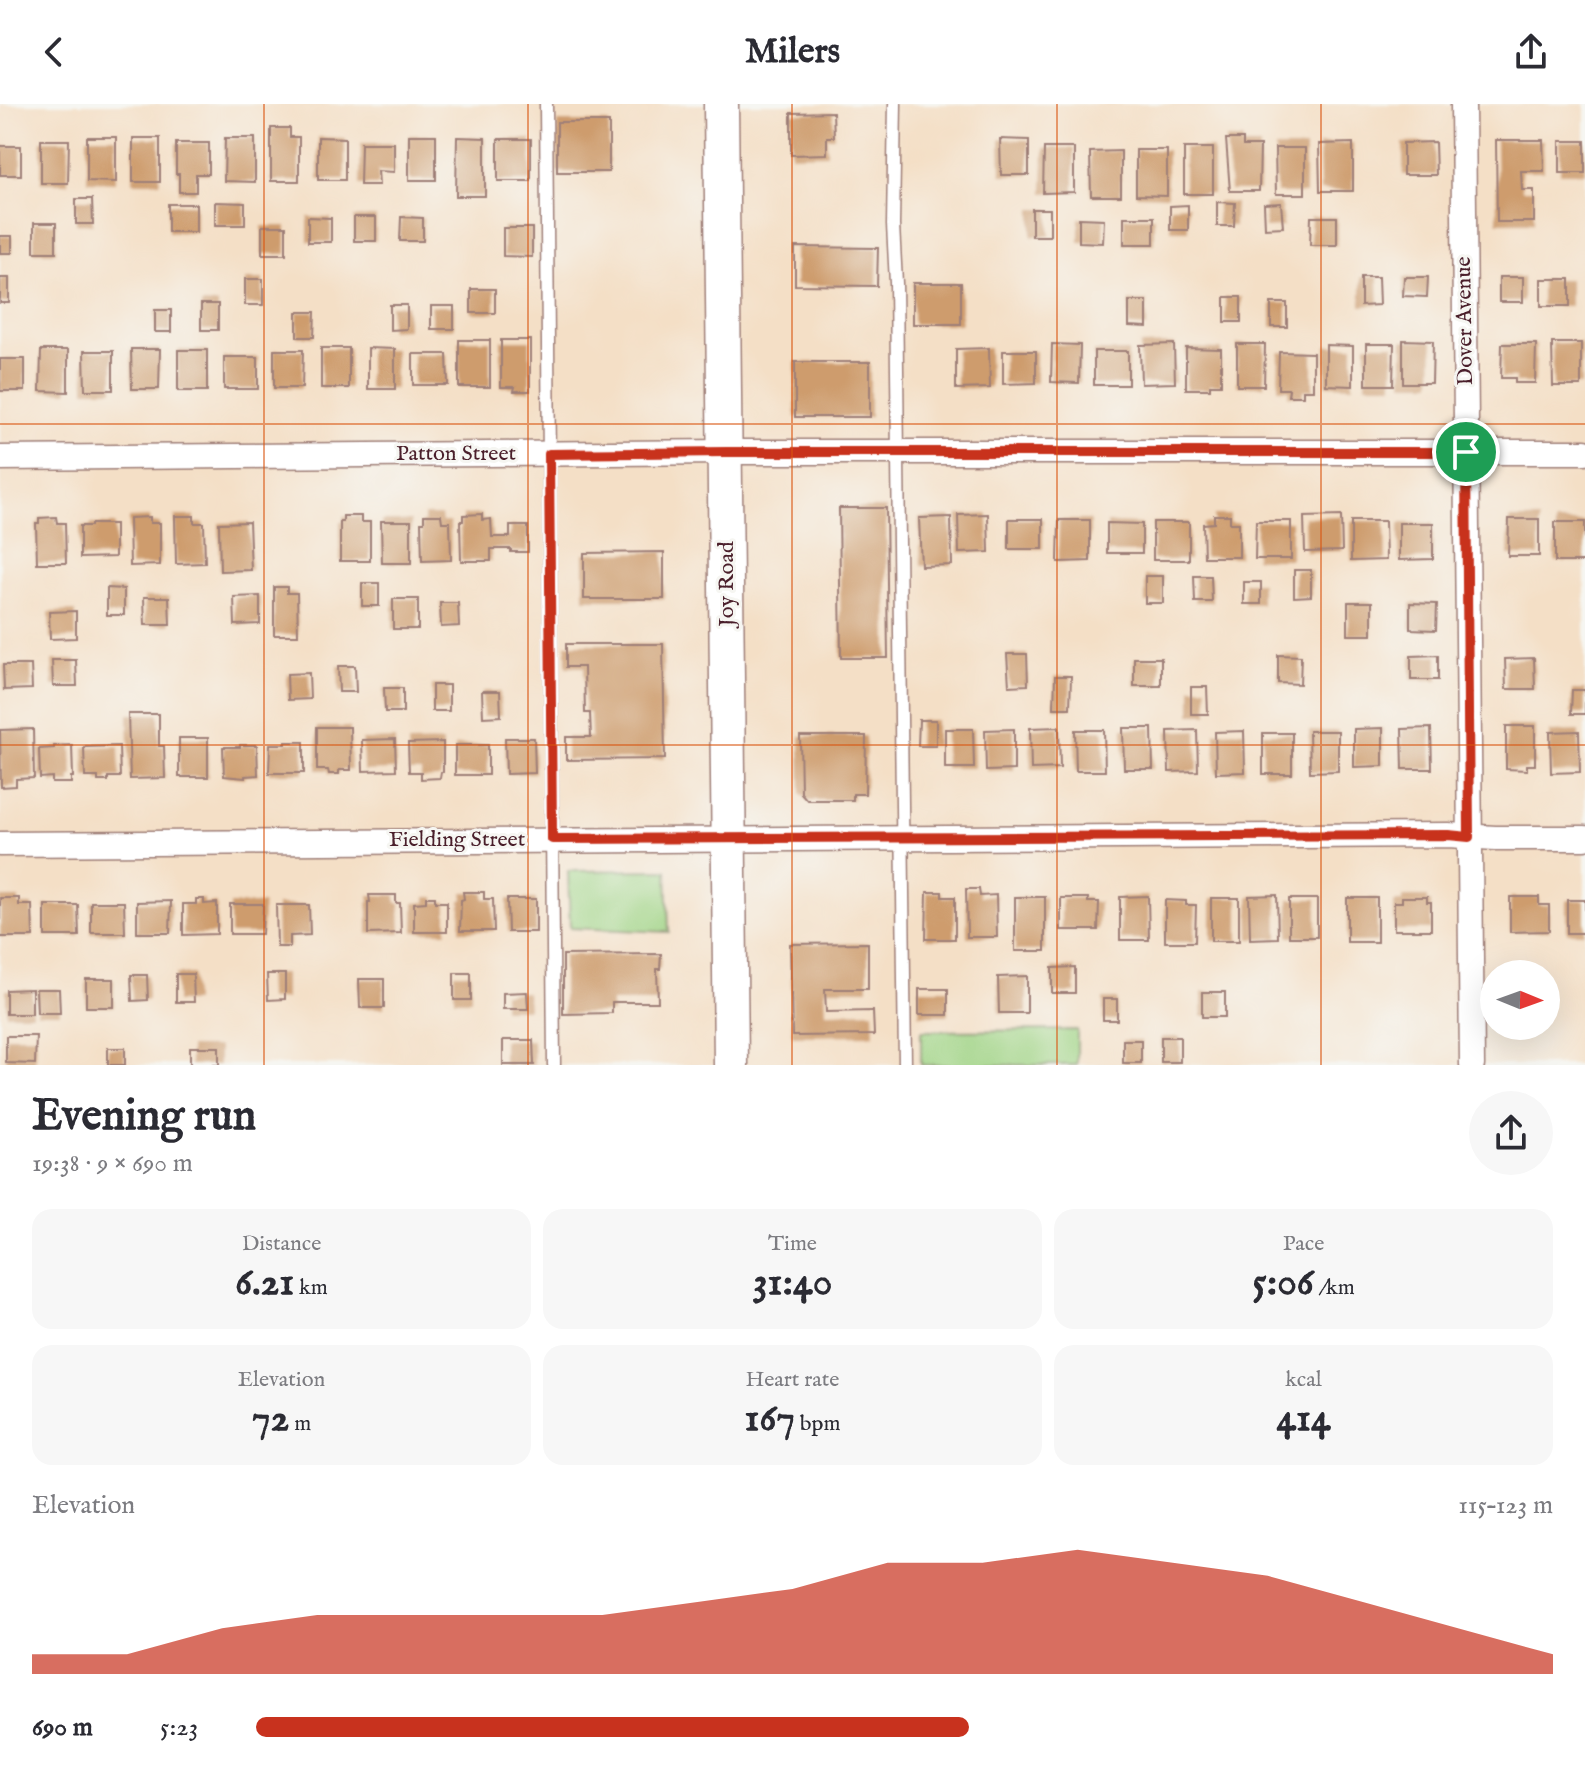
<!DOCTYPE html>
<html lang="en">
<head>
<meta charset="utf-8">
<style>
  :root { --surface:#fff; --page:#f7f7f7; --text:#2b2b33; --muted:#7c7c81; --accent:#c8321e }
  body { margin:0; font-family:"IM FELL English",serif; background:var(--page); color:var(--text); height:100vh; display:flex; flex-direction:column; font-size:30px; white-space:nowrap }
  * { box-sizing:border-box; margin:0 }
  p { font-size:26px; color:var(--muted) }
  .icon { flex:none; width:44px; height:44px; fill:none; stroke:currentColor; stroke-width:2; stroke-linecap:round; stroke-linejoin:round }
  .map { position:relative; height:961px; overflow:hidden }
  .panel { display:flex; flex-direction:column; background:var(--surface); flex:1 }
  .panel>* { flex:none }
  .needle { width:52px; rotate:91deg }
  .buttons { position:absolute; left:1480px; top:856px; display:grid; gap:16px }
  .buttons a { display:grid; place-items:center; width:80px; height:80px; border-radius:50%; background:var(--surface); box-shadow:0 8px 32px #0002; font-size:40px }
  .pin { position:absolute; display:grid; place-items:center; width:68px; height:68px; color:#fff; margin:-34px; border:4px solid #fff; border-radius:50%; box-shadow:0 2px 8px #0007 }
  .round { display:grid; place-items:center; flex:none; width:84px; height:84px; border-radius:42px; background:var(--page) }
  .headline { display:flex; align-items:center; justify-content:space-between; height:136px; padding:0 32px }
  h1 { font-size:44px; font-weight:700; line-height:60px }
  .metrics { display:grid; grid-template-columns:repeat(3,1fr); gap:12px; height:136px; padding:8px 32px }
  .metrics div { display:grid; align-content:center; border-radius:20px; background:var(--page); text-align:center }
  .metrics b { font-size:40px; font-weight:700 }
  .metrics small { font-size:22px; font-weight:400 }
  .metrics p { font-size:22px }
  .chart { height:224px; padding:16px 32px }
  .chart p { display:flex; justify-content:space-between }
  .chart svg { width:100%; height:144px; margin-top:8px; fill:var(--accent); opacity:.7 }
  ul { padding:0 32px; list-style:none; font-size:26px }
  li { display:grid; grid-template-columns:128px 96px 1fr; align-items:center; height:60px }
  li i { height:20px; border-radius:10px; background:var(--accent) }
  header { display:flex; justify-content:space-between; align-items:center; height:104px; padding:0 32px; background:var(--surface); font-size:36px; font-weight:700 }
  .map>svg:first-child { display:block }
  .green { fill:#9fd383; stroke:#747957; stroke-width:2 }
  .building { fill:#ce9c6d }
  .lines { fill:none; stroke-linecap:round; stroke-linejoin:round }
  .service-casing { stroke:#9f7f78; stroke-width:15 }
  .minor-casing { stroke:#9f7f78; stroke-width:27 }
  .secondary-casing { stroke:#9f7f78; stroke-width:37 }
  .service { stroke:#fff; stroke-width:12 }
  .minor { stroke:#fff; stroke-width:24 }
  .secondary { stroke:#fff; stroke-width:34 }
  .route-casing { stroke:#fff; stroke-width:16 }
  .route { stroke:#c8321e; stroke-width:10 }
  .grid { fill:none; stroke:#d8530f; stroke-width:2; stroke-opacity:0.55 }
  .labels { text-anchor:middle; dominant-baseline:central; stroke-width:6; stroke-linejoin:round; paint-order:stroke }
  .street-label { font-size:22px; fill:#4a1f2b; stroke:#f6f6f2 }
</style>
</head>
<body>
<header><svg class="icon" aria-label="back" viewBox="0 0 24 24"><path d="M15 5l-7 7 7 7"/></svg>Milers<svg class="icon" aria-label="share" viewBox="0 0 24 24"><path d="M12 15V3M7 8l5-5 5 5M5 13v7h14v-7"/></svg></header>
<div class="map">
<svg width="1585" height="961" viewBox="0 0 1585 961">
  <rect width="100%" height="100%" fill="#f6f6f2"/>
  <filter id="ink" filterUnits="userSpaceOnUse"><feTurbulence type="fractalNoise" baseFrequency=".0125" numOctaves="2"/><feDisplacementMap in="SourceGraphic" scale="16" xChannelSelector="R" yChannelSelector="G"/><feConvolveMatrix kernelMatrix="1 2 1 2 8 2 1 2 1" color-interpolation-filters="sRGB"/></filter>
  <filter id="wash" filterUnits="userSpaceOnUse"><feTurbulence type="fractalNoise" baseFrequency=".006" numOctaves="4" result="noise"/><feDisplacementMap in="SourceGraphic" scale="32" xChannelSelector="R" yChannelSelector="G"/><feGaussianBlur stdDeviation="1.8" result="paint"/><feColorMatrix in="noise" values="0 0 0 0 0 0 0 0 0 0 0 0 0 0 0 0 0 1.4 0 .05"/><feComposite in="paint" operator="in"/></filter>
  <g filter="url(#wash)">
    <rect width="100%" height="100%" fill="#f4dfc6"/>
    <g class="green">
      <path d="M667,766L669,828L570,824L568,767Z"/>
      <path d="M1077,926V961H921V927Z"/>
    </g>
    <g id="blocks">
      <g class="building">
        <path d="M833,8L834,33H827V50L791,51V9Z"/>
        <rect x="557" y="18" width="52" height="50"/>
        <path d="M271,24H290V33H299V77H271Z"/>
        <rect x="409" y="31" width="27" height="45"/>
        <path d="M87,33H116V78L87,77Z"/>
        <path d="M318,33L345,34V76H318Z"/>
        <path d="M457,33L485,34V92H456Z"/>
        <rect x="133" y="34" width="27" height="44"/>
        <path d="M225,34H255V78L224,77Z"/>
        <rect x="498" y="35" width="33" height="42"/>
        <path d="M1000,35L1029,36V71H1001Z"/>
        <path d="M1226,35H1243V42H1260L1259,87H1230Z"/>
        <path d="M41,36H69L68,79H41Z"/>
        <path d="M1496,36H1543L1544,67H1521L1522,86H1534V118H1497Z"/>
        <rect x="1560" y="37" width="25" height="32"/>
        <path d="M1435,38L1436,71H1403V39Z"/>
        <path d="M176,39H209V70H196V88H179V70H176Z"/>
        <path d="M361,39H394V68L378,67L379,81H360Z"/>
        <path d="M1353,39V87H1320L1319,40Z"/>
        <rect x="0" y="42" width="21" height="29"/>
        <path d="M1044,44H1074V88L1043,89Z"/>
        <rect x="1184" y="44" width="29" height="46"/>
        <path d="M1275,44H1305V90H1276Z"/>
        <path d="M1136,46H1167V92L1136,91Z"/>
        <path d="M1121,47V92H1091L1090,48Z"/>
        <path d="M76,95H92L93,120H76Z"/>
        <path d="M215,98L245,99V121H215Z"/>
        <path d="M1217,98L1235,99L1234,122H1217Z"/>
        <path d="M1281,99L1283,123L1265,124L1264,100Z"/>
        <rect x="168" y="100" width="28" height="28"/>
        <path d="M1188,101V126H1170V102Z"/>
        <rect x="1032" y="105" width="18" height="27"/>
        <path d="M308,113L331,114V138H308Z"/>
        <rect x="354" y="113" width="22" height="24"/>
        <path d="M401,113L423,114V137H400Z"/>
        <rect x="1124" y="113" width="30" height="27"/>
        <path d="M1311,113H1337V141H1310Z"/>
        <path d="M1079,114L1104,115L1103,139L1079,138Z"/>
        <rect x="34" y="119" width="22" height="29"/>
        <rect x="262" y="122" width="24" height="28"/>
        <path d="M503,124H532V153L503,152Z"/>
        <rect x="0" y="132" width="12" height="17"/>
        <path d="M795,143L878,144L877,182L795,181Z"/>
        <path d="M1361,173H1378L1379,201L1361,202Z"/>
        <path d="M1404,173H1428L1427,193L1403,192Z"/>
        <rect x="1499" y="173" width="24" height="25"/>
        <rect x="0" y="174" width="9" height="25"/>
        <rect x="245" y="175" width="18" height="26"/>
        <rect x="1541" y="175" width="29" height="27"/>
        <rect x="913" y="179" width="48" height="41"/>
        <rect x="471" y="185" width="24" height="24"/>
        <rect x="1225" y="193" width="16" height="25"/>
        <path d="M1129,197H1147V223L1129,222Z"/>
        <rect x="1271" y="199" width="16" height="24"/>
        <rect x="201" y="200" width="17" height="26"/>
        <path d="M390,201H407V225L390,226Z"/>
        <rect x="431" y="202" width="23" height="23"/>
        <rect x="155" y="206" width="16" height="22"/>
        <path d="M297,208H315L314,233H297Z"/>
        <rect x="459" y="236" width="31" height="47"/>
        <path d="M501,236H530V287H514L515,283H501Z"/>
        <path d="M1403,236L1433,237L1432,279H1403Z"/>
        <path d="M1552,239H1581V282H1553Z"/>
        <path d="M1052,240L1080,241L1079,279L1051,278Z"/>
        <path d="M1174,240L1175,279L1141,280L1140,241Z"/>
        <path d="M1237,240H1265L1264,282H1237Z"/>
        <path d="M1366,240H1394L1393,281H1366Z"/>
        <path d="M1502,240H1536L1535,279H1515V274H1501Z"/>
        <path d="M1326,241L1353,242V282L1326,281Z"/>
        <rect x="321" y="244" width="28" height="40"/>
        <path d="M368,244L395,245V285H368Z"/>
        <path d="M989,244L990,284L956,285V245Z"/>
        <path d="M1186,244L1221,245V281H1210V285H1186Z"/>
        <path d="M131,245H160L159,285H132Z"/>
        <path d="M41,246H68V288L40,287Z"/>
        <rect x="178" y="246" width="29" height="41"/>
        <path d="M274,246H303L302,284H274Z"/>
        <path d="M84,247H113V286H85Z"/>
        <path d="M1003,247H1036V279L1003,280Z"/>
        <rect x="1094" y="247" width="34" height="34"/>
        <path d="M1279,248L1313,249V286H1303V292H1288L1289,285H1278Z"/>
        <path d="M413,250H447L448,281H413Z"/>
        <rect x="224" y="253" width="34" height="32"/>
        <rect x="0" y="255" width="25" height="32"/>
        <rect x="795" y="258" width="75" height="55"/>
        <path d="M839,404H886L888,554H841Z"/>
        <path d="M482,410V416L491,415L492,433H510V422H528V448H511V445H491V457H461L460,417H463V411Z"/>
        <path d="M988,410L989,448L959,449L958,411Z"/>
        <path d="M424,411H441L442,418H450L451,456L422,457L421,418H424Z"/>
        <path d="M1214,411H1230V419H1239V453H1204L1203,420L1214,419Z"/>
        <path d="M175,412H194V419H204L205,459L176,460Z"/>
        <path d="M343,412H361V418H370V457H340V418H343Z"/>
        <path d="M1341,412L1342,447L1305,448L1304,413Z"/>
        <path d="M56,413L57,419H65L66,459H37L36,419H39V414Z"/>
        <path d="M150,413V419H160V461L130,462L129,414Z"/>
        <path d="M951,413L952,461L921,462L919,414Z"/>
        <rect x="1009" y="415" width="34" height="30"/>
        <path d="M1509,415H1539V452H1508Z"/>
        <path d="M1059,416H1090V457L1058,458Z"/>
        <path d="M381,417H411V459H382Z"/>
        <path d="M1256,417H1291V455H1255Z"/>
        <path d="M1351,417H1385L1386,456L1351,457Z"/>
        <path d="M249,418L251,466L220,467L219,419Z"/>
        <rect x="1153" y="418" width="36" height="38"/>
        <rect x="1555" y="418" width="30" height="40"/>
        <path d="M1107,419L1142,420V449H1107Z"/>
        <path d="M1399,419H1433V455L1399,456Z"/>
        <path d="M91,420H115V453L80,454V422H91Z"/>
        <path d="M664,448V495H584V449Z"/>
        <path d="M1294,466H1311V492L1294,493Z"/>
        <rect x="1145" y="472" width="18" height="27"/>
        <path d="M1194,472H1211L1212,498H1195Z"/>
        <rect x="1244" y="478" width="17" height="22"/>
        <rect x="362" y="479" width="17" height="23"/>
        <path d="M274,483H287V489H297L298,531H274Z"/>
        <path d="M107,484L124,485V511H107Z"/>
        <path d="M260,492V520L235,521L234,493Z"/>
        <path d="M144,493H169L170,521H145Z"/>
        <rect x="393" y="495" width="25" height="30"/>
        <rect x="1348" y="498" width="24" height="33"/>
        <path d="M440,499H458L459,522L441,523Z"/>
        <path d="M1410,499L1437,500L1436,526L1410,525Z"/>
        <path d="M76,507V534L50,535L49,508Z"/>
        <path d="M566,540H663L665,655L566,656V633H591L590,609H585L584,563H566Z"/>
        <path d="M1007,550H1027L1028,581L1009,582Z"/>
        <path d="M1278,551L1301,552L1300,580L1278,579Z"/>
        <path d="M1438,551V576H1411V552Z"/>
        <rect x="1134" y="554" width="27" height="28"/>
        <path d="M1534,554L1535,585H1506L1505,555Z"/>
        <path d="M52,556H76L77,582H53Z"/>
        <path d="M3,561H31L32,585L4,586Z"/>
        <path d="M338,562H355L356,588H339Z"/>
        <path d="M309,569L310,595L288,596L287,570Z"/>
        <path d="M1055,572H1071L1070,604H1054Z"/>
        <rect x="432" y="581" width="17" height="26"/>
        <path d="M1191,583H1207L1208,610H1191Z"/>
        <path d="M384,584H403V608H385Z"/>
        <path d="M1572,586H1585V610H1571Z"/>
        <path d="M482,587H500L501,612L483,613Z"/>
        <path d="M128,610H159V642H164L165,674L130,675Z"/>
        <path d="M919,616H936V642H918Z"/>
        <path d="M1506,622H1535V661H1527V666L1506,665Z"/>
        <path d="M317,623H350L351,666H339V670H329L328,666H317Z"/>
        <path d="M1059,623L1060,664L1031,665L1030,624Z"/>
        <path d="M1123,624H1152L1153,665H1124Z"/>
        <path d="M1383,624V662L1354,663V625Z"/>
        <path d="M1431,624L1432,665H1403L1402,625Z"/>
        <path d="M33,625L34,674L16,675V682L1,683L0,626Z"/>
        <path d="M945,625H973L974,664H945Z"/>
        <path d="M1014,625V666L986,667L985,626Z"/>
        <path d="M1075,626H1104L1105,667H1076Z"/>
        <path d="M1197,626L1198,667L1169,668L1168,627Z"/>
        <path d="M1244,627L1245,668L1216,669L1215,628Z"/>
        <path d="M1309,627H1338V667L1310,668Z"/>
        <path d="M1579,627L1580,668L1551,669L1550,628Z"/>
        <rect x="1263" y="629" width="29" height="41"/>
        <path d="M800,632H866L865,690H853V696H807L801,689Z"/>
        <rect x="179" y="634" width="29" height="39"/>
        <path d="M505,634H534L535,669L506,670Z"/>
        <path d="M395,635L396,666L363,667L362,636Z"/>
        <path d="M286,638H304V669H269L270,640H286Z"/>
        <path d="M443,638V668H441L440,674L421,675V668H409L408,639Z"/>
        <path d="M72,641L73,673H71V679H52V673L40,674L39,645L54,644V642Z"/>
        <path d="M240,641H257L258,671L245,672V674L224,672L223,643H240Z"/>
        <rect x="455" y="641" width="33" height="30"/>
        <path d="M119,642L120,673H108V677H98V673H85L84,643Z"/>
        <path d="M966,785H979L980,792L996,791L997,833H967Z"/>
        <path d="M463,788H484V795H493L494,827H460L461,796L464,795Z"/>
        <path d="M927,788H942V793H955V835H926Z"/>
        <path d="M369,791H396V799H400L401,829L368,830V798H370Z"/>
        <path d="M1277,791L1278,834L1250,835L1249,792Z"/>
        <path d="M1148,792L1149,836H1120V793Z"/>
        <path d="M426,793H435V798H447V828H414V799L426,798Z"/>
        <rect x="1015" y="793" width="30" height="54"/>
        <path d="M1402,793H1427V798H1431V826H1394V798H1402Z"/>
        <path d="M1510,793H1539V801H1549V827L1510,828Z"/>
        <path d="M0,794H19V801H32L33,833H0Z"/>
        <path d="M1061,794H1088V798H1099L1098,826H1061Z"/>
        <rect x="1211" y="794" width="28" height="43"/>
        <rect x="1347" y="794" width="30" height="44"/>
        <path d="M196,795H204V800L217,799V830L183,831V800H196Z"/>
        <path d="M507,795H536V828H508Z"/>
        <rect x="1289" y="795" width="28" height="38"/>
        <path d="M1165,796L1186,797V801H1196L1195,838H1165Z"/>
        <rect x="1567" y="796" width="18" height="33"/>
        <path d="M171,797L170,829H137V798Z"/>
        <path d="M91,798H124L125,829H91Z"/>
        <path d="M230,800H263L262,830H230Z"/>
        <path d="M45,801H78L79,832H45Z"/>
        <path d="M276,801H309L310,831L290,832V843H277Z"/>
        <path d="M868,839V885H825L826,908L873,907L874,931L792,932L790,840Z"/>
        <path d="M661,850L660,865H657L658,898H612V909L563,910V851Z"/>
        <path d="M1075,863V889H1052V864Z"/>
        <rect x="454" y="869" width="17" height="27"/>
        <path d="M176,870H193L194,898H176Z"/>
        <path d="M267,870H285V895L268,896Z"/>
        <path d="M131,871H147L148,896L132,897Z"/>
        <path d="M1027,872V909H999L998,873Z"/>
        <rect x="86" y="875" width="28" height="28"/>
        <path d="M359,875H384V904H360Z"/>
        <path d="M32,885V910H6V886Z"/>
        <path d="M36,885H59L60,909H37Z"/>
        <rect x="919" y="885" width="29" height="26"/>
        <path d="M527,888L528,905H503V889Z"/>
        <rect x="1202" y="888" width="23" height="25"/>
        <rect x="1103" y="895" width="14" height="21"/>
        <path d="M6,932H36L35,960L6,959Z"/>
        <rect x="1161" y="933" width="19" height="25"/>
        <path d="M503,936H533L534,961H503Z"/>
        <rect x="1123" y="936" width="18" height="23"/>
        <rect x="190" y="943" width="29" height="18"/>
        <rect x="108" y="944" width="17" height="17"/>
      </g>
    </g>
  </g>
  <g filter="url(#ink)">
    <use href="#blocks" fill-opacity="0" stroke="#9f7f78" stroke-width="2"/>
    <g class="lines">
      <g class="service-casing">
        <g id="service">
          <path d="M546,0L554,961"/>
          <path d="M895,0L893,121L896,179L905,961"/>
        </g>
      </g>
      <g class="minor-casing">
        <g id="minor">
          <path d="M1463,0L1472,961"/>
          <path d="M0,354L726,348H1585"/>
          <path d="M0,740L1448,731L1495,734H1585"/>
        </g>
      </g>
      <g class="secondary-casing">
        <path id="secondary" d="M721,0L731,961"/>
      </g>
      <use href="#service" class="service"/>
      <use href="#minor" class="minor"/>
      <use href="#secondary" class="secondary"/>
    </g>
  </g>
  <g class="lines" filter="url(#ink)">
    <g class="route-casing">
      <path id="route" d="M726,348H1466L1469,733L1448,731L552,735L549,350Z"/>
    </g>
    <use href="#route" class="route"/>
  </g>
  <path class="grid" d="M264,0V961M528,0V961M792,0V961M1057,0V961M1321,0V961M0,320H1585M0,641H1585"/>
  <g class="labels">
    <g class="street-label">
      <text transform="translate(1465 217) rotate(-91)">Dover Avenue</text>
      <text x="456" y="350">Patton Street</text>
      <text transform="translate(727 480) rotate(-90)">Joy Road</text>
      <text x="457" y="736">Fielding Street</text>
    </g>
  </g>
</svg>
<div class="buttons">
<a><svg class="needle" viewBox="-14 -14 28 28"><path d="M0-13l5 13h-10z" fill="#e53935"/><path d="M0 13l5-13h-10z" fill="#7c7c81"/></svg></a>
</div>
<div class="pin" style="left:1466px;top:348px;background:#1e9e55"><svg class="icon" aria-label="arrive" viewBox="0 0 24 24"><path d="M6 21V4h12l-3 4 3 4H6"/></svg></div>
</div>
<section class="panel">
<div class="headline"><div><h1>Evening run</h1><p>19:38 · 9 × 690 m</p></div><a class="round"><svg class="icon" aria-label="share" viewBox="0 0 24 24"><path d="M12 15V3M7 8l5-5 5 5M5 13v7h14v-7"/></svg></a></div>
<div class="metrics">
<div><p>Distance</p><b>6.21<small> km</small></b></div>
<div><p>Time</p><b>31:40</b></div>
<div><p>Pace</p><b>5:06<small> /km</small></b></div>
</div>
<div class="metrics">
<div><p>Elevation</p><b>72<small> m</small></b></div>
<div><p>Heart rate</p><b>167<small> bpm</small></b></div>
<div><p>kcal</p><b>414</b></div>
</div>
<div class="chart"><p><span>Elevation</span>115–123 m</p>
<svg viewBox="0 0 160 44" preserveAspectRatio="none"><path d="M0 44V38L10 38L20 30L30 26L40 26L50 26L60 26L70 22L80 18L90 10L100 10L110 6L120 10L130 14L140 22L150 30L160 38V44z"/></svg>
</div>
<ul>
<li><b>690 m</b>5:23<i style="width:55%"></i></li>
</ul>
</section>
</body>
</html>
